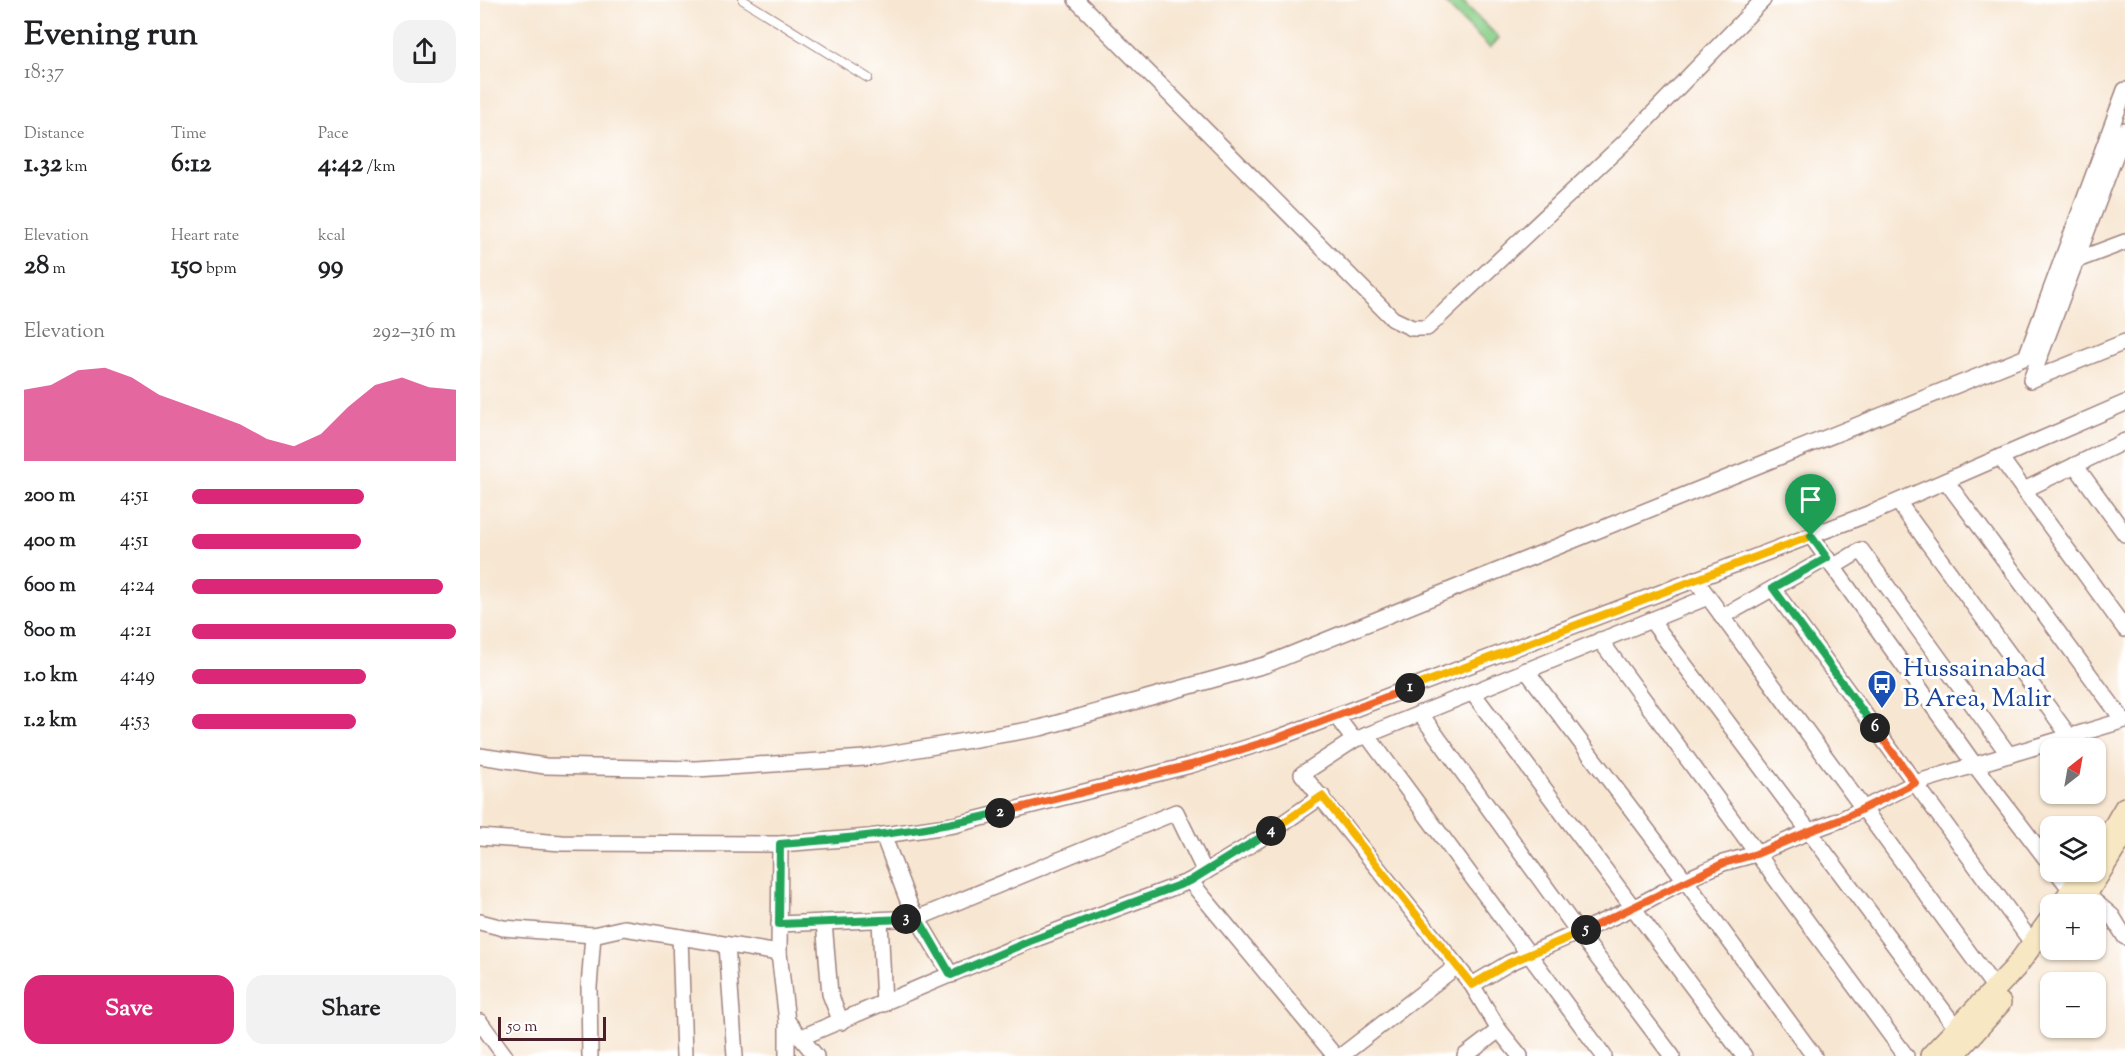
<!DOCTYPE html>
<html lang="en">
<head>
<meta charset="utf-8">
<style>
  :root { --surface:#fff; --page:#f2f2f2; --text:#202124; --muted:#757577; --accent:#db2777 }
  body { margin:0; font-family:"Sorts Mill Goudy",serif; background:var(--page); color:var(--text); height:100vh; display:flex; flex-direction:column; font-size:22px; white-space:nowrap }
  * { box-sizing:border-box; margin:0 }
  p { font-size:20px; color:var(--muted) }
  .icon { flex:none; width:33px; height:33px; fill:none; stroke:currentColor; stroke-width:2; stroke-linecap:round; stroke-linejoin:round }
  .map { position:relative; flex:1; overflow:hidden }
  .panel { display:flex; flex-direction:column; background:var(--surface); width:480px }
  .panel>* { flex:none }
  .needle { width:39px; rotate:31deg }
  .tools { position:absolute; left:1560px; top:738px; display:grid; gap:12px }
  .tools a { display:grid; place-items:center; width:66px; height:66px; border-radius:12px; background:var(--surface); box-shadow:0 2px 4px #0004; font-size:30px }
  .scale { position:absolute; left:18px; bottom:15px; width:108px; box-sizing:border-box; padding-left:6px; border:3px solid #4a1f2b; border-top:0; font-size:16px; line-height:21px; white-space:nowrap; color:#4a1f2b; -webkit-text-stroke:4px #fff; paint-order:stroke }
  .pin { position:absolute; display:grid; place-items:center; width:51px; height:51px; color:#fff; margin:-62px -26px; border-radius:50% 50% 50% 0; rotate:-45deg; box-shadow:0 0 6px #0007 }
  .pin .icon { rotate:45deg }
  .km { position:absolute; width:30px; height:30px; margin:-15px; border-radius:50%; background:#222; color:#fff; font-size:16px; line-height:30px; text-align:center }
  .round { display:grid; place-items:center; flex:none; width:63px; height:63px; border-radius:18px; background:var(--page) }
  .summary { display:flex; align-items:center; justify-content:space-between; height:102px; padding:0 24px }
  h1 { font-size:33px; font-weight:700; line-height:45px }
  .stats { display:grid; grid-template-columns:repeat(3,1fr); gap:9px; height:102px; padding:6px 24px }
  .stats div { display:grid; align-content:center }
  .stats b { font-size:26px; font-weight:700 }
  .stats small { font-size:16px; font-weight:400 }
  .stats p { font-size:16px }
  .chart { height:168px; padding:12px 24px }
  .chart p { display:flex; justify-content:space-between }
  .chart svg { width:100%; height:108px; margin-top:6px; fill:var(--accent); opacity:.7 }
  .button { display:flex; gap:12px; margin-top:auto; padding:12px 24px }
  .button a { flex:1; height:69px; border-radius:18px; background:var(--accent); color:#fff; font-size:24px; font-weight:700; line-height:69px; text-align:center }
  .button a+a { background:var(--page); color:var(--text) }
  ul { padding:0 24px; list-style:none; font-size:20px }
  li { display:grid; grid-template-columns:96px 72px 1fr; align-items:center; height:45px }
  li i { height:15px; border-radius:8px; background:var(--accent) }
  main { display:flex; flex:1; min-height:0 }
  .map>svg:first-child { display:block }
  .green { fill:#8cd18b; stroke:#6b785b; stroke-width:1.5 }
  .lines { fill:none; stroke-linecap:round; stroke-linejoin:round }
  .service-casing { stroke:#a0827e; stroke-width:10 }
  .minor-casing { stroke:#a0827e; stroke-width:18 }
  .secondary-casing { stroke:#a0827e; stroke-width:24 }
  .service { stroke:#fff; stroke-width:8 }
  .minor { stroke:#fff; stroke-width:15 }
  .secondary { stroke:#f7e8c3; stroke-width:21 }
  .split-1-casing { stroke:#fff; stroke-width:12 }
  .split-2-casing { stroke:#fff; stroke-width:12 }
  .split-3-casing { stroke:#fff; stroke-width:12 }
  .split-4-casing { stroke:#fff; stroke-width:12 }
  .split-5-casing { stroke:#fff; stroke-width:12 }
  .split-6-casing { stroke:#fff; stroke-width:12 }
  .split-7-casing { stroke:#fff; stroke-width:12 }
  .split-1 { stroke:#f5b400; stroke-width:8 }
  .split-2 { stroke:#f0652b; stroke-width:8 }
  .split-3 { stroke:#22a559; stroke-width:8 }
  .split-4 { stroke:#22a559; stroke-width:8 }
  .split-5 { stroke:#f5b400; stroke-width:8 }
  .split-6 { stroke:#f0652b; stroke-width:8 }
  .split-7 { stroke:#22a559; stroke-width:8 }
  .labels { text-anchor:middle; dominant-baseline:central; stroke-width:6; stroke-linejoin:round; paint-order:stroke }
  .transit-label { font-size:26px; fill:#164399; stroke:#fff; text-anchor:start }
</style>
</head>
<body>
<main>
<section class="panel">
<div class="summary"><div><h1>Evening run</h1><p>18:37</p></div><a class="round"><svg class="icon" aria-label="share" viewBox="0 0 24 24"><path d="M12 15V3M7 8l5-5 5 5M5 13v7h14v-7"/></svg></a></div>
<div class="stats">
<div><p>Distance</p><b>1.32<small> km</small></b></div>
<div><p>Time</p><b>6:12</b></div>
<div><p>Pace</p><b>4:42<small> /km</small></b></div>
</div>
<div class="stats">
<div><p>Elevation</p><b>28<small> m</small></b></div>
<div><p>Heart rate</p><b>150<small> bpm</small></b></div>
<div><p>kcal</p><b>99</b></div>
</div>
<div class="chart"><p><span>Elevation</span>292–316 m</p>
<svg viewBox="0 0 160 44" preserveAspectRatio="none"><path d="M0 44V15L10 13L20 7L30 6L40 10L50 17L60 21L70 25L80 29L90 35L100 38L110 33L120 22L130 13L140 10L150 14L160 15V44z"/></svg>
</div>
<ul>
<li><b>200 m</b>4:51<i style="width:65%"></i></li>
<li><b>400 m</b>4:51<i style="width:64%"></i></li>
<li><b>600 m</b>4:24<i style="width:95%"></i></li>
<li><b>800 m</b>4:21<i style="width:100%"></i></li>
<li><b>1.0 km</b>4:49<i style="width:66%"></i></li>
<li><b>1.2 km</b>4:53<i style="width:62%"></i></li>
</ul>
<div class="button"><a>Save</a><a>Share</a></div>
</section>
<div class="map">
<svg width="1645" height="1056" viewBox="0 0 1645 1056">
  <rect width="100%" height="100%" fill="#fff"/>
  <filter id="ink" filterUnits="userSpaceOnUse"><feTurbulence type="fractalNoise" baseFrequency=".0167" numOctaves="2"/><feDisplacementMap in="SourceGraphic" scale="12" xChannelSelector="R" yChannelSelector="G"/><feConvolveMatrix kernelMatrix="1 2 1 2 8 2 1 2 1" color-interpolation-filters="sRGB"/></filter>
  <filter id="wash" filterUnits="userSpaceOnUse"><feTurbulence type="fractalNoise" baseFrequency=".008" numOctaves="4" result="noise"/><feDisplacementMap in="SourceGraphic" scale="24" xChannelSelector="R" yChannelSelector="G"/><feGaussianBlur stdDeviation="1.35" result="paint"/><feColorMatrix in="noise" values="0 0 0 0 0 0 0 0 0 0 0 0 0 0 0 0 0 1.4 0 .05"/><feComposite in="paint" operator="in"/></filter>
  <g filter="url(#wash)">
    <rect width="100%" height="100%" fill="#f7e6d1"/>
    <path class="green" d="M962,0H981L1019,38L1010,48Z"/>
  </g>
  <g filter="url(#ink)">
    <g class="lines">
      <g class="service-casing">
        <path id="service" d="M263,0L388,78"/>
      </g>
      <g class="minor-casing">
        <g id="minor">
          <path d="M596,0L913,319L932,328H947L1146,141L1283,0"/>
          <path d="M1645,130L1551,380L1645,342"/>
          <path d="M1597,260L1645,242"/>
          <path d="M1520,457L1645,629"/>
          <path d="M1595,465L1645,534"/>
          <path d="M1466,481L1643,720"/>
          <path d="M1544,490L1645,441"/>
          <path d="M1418,502L1590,737"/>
          <path d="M1331,536L1494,764L1570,864"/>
          <path d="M1353,567L1381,550L1529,755"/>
          <path d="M1215,579L1515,988"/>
          <path d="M1293,589L1553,944"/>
          <path d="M1242,617L1347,558"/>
          <path d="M1171,620L1477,1029"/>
          <path d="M1120,640L1426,1056"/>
          <path d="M1046,670L1205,880L1334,1056"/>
          <path d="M992,692L1264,1056"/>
          <path d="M940,713L1099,933L1192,1056"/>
          <path d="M856,716L874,740L822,774L992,985L1019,1030L1040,1056"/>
          <path d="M887,735L1124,1056"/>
          <path d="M880,738L1228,597"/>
          <path d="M0,756L65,766L216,769L385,758L560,728L785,665L1546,357L1645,90"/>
          <path d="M403,835L430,906L471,975"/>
          <path d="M0,837L82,843L300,844L390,837L474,825L711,765L795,739L1396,511L1645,403"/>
          <path d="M300,844L299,953L307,1021L336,1056"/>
          <path d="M1577,872L1591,890L1606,894L1632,916L1645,937"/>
          <path d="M710,881L855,1056"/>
          <path d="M400,920L404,1004"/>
          <path d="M0,922L23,928L113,935L144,928L299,953"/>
          <path d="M344,922L350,994L361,1022"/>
          <path d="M299,924L438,918L696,812L725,872"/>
          <path d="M200,937L204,1056"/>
          <path d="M247,945L255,1056"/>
          <path d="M992,985L1029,963L1153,908L1205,880L1243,863L1276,854L1330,831L1360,820L1435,783L1645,720"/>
          <path d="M307,1021V1056"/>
          <path d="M0,1022L25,1056"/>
          <path d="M322,1037L550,941L710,881L780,839L842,796"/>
          <path d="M110,1056L109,987L113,935"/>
          <path d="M861,1056L977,966"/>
          <path d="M985,1056L1019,1030"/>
        </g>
      </g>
      <g class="secondary-casing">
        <g id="secondary">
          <path d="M1624,844L1645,808"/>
          <path d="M1582,904L1605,872"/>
          <path d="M1600,904L1645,832"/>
          <path d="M1451,1056L1535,968L1570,920"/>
          <path d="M1473,1056L1520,1003"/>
        </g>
      </g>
      <use href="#service" class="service"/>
      <use href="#minor" class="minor"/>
      <use href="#secondary" class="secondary"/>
    </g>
  </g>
  <g class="lines" filter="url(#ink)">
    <g class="split-1-casing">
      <path id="split-1" d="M930,688L1331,536"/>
    </g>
    <g class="split-2-casing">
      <path id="split-2" d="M520,813L711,765L795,739L930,688"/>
    </g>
    <g class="split-3-casing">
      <path id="split-3" d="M426,919L299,924L300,844C375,838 447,831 520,813"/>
    </g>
    <g class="split-4-casing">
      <path id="split-4" d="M426,919L438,918L471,975L550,941L710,881L791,831"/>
    </g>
    <g class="split-5-casing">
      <path id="split-5" d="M791,831L842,796L992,985L1029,963L1106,930"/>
    </g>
    <g class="split-6-casing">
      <path id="split-6" d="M1106,930L1244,863L1276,854L1330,831L1360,820L1435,783L1395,728"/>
    </g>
    <g class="split-7-casing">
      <path id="split-7" d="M1331,536L1347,558L1293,588L1395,728"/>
    </g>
    <use href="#split-1" class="split-1"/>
    <use href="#split-2" class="split-2"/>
    <use href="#split-3" class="split-3"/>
    <use href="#split-4" class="split-4"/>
    <use href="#split-5" class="split-5"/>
    <use href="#split-6" class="split-6"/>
    <use href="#split-7" class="split-7"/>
  </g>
  <defs>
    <g id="bus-pin" transform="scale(1.5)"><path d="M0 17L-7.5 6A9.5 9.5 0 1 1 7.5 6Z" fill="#1a4fb4" stroke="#fff"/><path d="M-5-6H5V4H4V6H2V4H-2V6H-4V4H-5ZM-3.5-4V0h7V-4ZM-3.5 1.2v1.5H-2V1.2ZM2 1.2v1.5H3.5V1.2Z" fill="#fff"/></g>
  </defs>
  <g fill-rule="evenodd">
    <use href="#bus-pin" x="1402" y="684"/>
  </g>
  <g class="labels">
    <g class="transit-label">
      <text x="1423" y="669">Hussainabad<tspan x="1423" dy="30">B Area, Malir</tspan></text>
    </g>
  </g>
</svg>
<div class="tools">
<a><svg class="needle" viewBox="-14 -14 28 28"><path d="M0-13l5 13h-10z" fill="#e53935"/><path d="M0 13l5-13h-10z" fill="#757577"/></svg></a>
<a><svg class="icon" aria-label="layers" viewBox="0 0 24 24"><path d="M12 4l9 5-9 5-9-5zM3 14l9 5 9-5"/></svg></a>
<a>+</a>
<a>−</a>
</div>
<div class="scale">50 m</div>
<div class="pin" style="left:1331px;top:536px;background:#1e9e55"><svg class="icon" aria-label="arrive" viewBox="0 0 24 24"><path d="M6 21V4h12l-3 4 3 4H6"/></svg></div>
<b class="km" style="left:930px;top:688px">1</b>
<b class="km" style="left:520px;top:813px">2</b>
<b class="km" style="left:426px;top:919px">3</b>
<b class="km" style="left:791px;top:831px">4</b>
<b class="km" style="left:1106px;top:930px">5</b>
<b class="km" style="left:1395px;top:728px">6</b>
</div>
</main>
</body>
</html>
